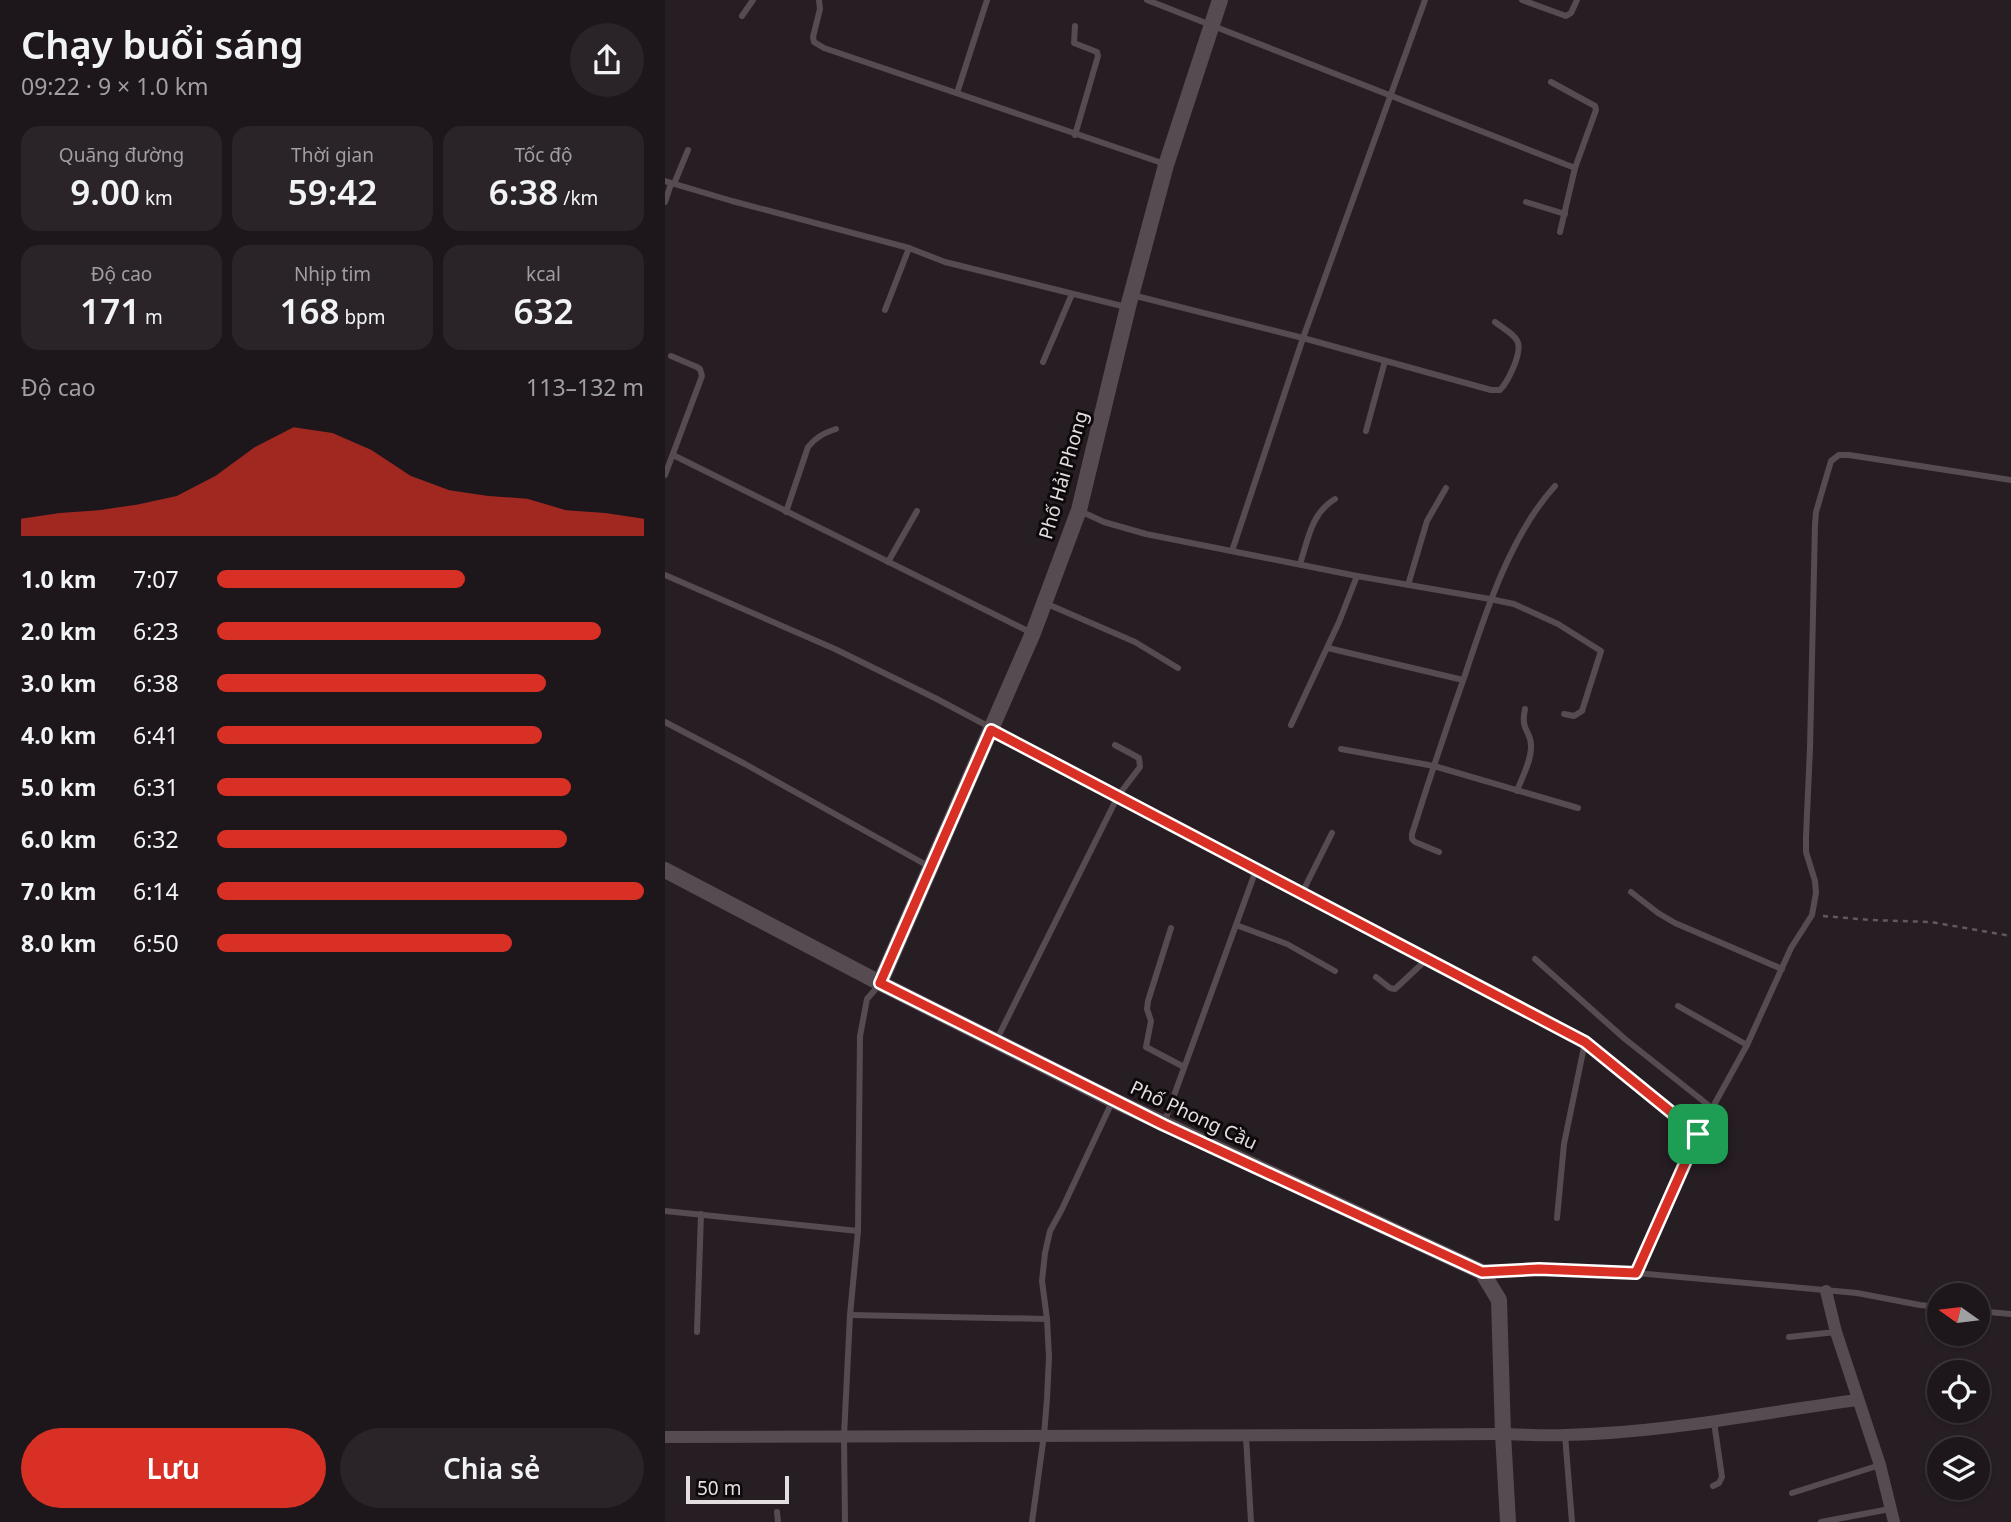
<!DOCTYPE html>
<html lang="vi">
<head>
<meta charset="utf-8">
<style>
  :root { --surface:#1d161a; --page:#2a2327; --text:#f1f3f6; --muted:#a09fa2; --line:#3b3539; --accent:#d93025 }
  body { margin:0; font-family:"Noto Sans",sans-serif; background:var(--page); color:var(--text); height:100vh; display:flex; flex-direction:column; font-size:26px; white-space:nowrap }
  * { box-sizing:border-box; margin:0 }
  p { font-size:23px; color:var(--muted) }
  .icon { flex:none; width:38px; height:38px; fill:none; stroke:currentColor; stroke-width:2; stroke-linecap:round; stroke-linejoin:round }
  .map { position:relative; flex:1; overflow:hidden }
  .panel { display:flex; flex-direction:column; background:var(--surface); width:665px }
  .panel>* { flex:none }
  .needle { width:46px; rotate:284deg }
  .buttons { position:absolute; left:1262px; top:1283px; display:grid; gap:14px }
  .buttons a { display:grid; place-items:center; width:63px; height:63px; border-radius:50%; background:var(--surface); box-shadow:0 2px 5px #0004,0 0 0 2px var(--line); font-size:35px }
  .scale { position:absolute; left:21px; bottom:18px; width:103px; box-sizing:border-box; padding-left:7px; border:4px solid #e4dee1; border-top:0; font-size:19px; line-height:24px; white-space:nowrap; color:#e4dee1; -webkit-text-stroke:5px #0d090b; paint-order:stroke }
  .pin { position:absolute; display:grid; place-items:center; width:60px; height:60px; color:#fff; margin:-30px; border-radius:14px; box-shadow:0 4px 10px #0006 }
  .round { display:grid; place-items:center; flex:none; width:74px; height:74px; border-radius:37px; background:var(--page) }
  .overview { display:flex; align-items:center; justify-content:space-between; height:119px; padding:0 21px }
  h1 { font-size:38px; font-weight:600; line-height:52px }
  .metrics { display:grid; grid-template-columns:repeat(3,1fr); gap:10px; height:119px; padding:7px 21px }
  .metrics div { display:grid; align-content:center; border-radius:18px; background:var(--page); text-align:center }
  .metrics b { font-size:35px; font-weight:600 }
  .metrics small { font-size:19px; font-weight:400 }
  .metrics p { font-size:19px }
  .chart { height:196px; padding:14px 21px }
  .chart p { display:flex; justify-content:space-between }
  .chart svg { width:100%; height:126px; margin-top:7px; fill:var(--accent); opacity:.7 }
  .cta { display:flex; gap:14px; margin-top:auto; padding:14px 21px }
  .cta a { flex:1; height:80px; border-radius:42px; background:var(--accent); color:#fff; font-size:28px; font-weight:600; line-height:80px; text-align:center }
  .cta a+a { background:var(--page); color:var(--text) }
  ul { padding:0 21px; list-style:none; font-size:23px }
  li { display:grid; grid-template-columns:112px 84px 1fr; align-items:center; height:52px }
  li i { height:18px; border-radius:9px; background:var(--accent) }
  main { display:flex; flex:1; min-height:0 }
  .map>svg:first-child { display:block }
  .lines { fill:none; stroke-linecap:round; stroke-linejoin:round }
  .path { stroke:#61595e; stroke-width:2.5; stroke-dasharray:5 5; stroke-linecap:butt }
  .service { stroke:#564b51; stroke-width:6 }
  .minor { stroke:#564b51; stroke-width:12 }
  .tertiary { stroke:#564b51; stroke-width:16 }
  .route-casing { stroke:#fff; stroke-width:14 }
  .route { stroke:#d93025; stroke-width:9 }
  .labels { text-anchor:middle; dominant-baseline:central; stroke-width:6; stroke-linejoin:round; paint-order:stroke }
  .street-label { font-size:19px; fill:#e4dee1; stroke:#0d090b }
</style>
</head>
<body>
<main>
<section class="panel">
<div class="overview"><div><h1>Chạy buổi sáng</h1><p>09:22 · 9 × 1.0 km</p></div><a class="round"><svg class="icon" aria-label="share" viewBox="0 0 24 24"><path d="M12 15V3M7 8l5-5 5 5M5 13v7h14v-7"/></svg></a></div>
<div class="metrics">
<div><p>Quãng đường</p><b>9.00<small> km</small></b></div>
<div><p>Thời gian</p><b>59:42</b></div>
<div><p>Tốc độ</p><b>6:38<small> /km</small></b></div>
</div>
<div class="metrics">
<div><p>Độ cao</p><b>171<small> m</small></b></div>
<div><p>Nhịp tim</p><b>168<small> bpm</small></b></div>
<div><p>kcal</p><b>632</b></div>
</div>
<div class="chart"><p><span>Độ cao</span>113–132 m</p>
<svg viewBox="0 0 160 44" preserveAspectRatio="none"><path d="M0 44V38L10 36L20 35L30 33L40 30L50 23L60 13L70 6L80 8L90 14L100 23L110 28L120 30L130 31L140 35L150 36L160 38V44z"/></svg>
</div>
<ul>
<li><b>1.0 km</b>7:07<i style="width:58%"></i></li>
<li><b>2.0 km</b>6:23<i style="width:90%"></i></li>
<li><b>3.0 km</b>6:38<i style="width:77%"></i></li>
<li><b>4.0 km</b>6:41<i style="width:76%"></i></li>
<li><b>5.0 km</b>6:31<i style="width:83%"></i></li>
<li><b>6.0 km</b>6:32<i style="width:82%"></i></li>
<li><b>7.0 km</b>6:14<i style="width:100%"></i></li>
<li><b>8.0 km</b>6:50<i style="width:69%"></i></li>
</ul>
<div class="cta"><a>Lưu</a><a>Chia sẻ</a></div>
</section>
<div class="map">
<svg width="1346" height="1522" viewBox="0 0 1346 1522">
  <rect width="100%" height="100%" fill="#271e23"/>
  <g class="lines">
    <path class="path" d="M1158,916L1206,920L1266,922L1346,936"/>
    <g class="service">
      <path d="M154,0L155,9L148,37L149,42L159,48L500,164"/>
      <path d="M482,0L910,168L931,110L930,106L886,82"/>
      <path d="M857,0L901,16L906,13L912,0"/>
      <path d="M77,16L88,0"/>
      <path d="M292,93L322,0"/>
      <path d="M410,135L433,56L432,52L409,43L410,26"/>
      <path d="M0,181L67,201L244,248L280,262L461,307"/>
      <path d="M9,184L23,150"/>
      <path d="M0,202L6,184"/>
      <path d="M861,202L900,214"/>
      <path d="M895,232L910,168"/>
      <path d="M467,295L638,338L826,390H835C842,383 845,375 849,366C860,338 851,338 830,322"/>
      <path d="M220,310L244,248"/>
      <path d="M378,362L407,294"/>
      <path d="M701,431L720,361"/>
      <path d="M8,455L367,633"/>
      <path d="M0,475L37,376L35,369L32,367L6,356"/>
      <path d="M415,511L439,522L481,534L692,576L825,599L849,604L893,624L936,651L917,711L909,716L899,714"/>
      <path d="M121,512L143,447C151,437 159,433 171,429"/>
      <path d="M567,551L638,338L760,0"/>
      <path d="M223,562L252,511"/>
      <path d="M635,564C643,540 646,513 670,499"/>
      <path d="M0,575L170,649L270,698L837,1000L920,1042L1033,1134"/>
      <path d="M743,585L762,521L781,488"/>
      <path d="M380,603L470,642L513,668"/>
      <path d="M663,648L798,680"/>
      <path d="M0,722L80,764L265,867"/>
      <path d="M626,725L674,622L692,576"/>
      <path d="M676,749L769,766L913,808"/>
      <path d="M852,791C857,777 866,762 866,747C867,731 855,732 860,709"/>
      <path d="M774,852L750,842L747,839V834C764,780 782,726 801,672C821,611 846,534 890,486"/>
      <path d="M966,892L993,913L1010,923L1117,969"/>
      <path d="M637,893L667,833"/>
      <path d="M571,925L622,944L670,971"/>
      <path d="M506,928L483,1001L482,1009L486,1021L481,1047L519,1067"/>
      <path d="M870,959L960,1039L1047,1108"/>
      <path d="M711,977L725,988L730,989L761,960"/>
      <path d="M1013,1006L1082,1045"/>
      <path d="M332,1039L453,796L475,767L474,758L450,745"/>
      <path d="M499,1123L591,870"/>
      <path d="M0,1211L193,1231"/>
      <path d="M892,1218L899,1144L920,1042"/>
      <path d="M820,1271L874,1269L971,1273L1033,1134L1082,1045L1126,948L1147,915L1151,893L1150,881L1141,852V837L1145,748L1150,525L1151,512L1166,461L1174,455H1184L1346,480"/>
      <path d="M971,1273L1192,1293L1255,1305L1274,1307"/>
      <path d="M1312,1311L1346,1314"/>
      <path d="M185,1315L382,1319"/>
      <path d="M32,1332L36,1214"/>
      <path d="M1124,1337L1171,1332"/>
      <path d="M900,1435L907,1522"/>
      <path d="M581,1437L586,1522"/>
      <path d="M1048,1486L1054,1483L1057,1477L1049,1422"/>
      <path d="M1127,1493L1215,1465"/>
      <path d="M112,1512L113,1522"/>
      <path d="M180,1522L179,1436L185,1315L193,1231L195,1036L202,999L215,984"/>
      <path d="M367,1522L379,1435L382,1399L384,1357L382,1319L377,1281L380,1253L385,1231L397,1209L448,1100"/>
      <path d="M1156,1522L1225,1509"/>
    </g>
    <g class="minor">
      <path d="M1161,1291L1171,1332L1215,1465L1229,1522"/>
      <path d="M0,1437C234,1435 468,1437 702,1435C746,1435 790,1434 834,1434C856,1434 878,1436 900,1435C999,1433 1095,1413 1192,1400"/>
    </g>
    <g class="tertiary">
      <path d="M0,870L215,983L448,1100L817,1272L834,1300L838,1434L843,1522"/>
      <path d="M215,983L368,633L414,510L463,307L501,165L555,0"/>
    </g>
  </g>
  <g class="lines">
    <g class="route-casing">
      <path id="route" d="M326,730L920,1042L1033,1134L971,1273L874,1269L817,1272L499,1125L215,983Z"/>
    </g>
    <use href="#route" class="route"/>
  </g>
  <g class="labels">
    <g class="street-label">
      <text transform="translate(398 475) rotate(-74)">Phố Hải Phong</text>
      <text transform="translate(529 1115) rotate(25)">Phố Phong Cầu</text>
    </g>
  </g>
</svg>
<div class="buttons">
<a><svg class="needle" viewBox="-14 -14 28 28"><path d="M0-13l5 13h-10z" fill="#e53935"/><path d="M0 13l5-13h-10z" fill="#a09fa2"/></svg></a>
<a><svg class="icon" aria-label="locate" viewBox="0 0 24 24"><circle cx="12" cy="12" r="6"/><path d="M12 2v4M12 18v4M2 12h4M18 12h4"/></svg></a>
<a><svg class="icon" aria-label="layers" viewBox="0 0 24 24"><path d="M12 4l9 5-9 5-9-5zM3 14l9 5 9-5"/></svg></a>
</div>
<div class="scale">50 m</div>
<div class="pin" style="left:1033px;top:1134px;background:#1e9e55"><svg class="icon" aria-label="arrive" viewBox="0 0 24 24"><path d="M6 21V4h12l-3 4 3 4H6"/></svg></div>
</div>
</main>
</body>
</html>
